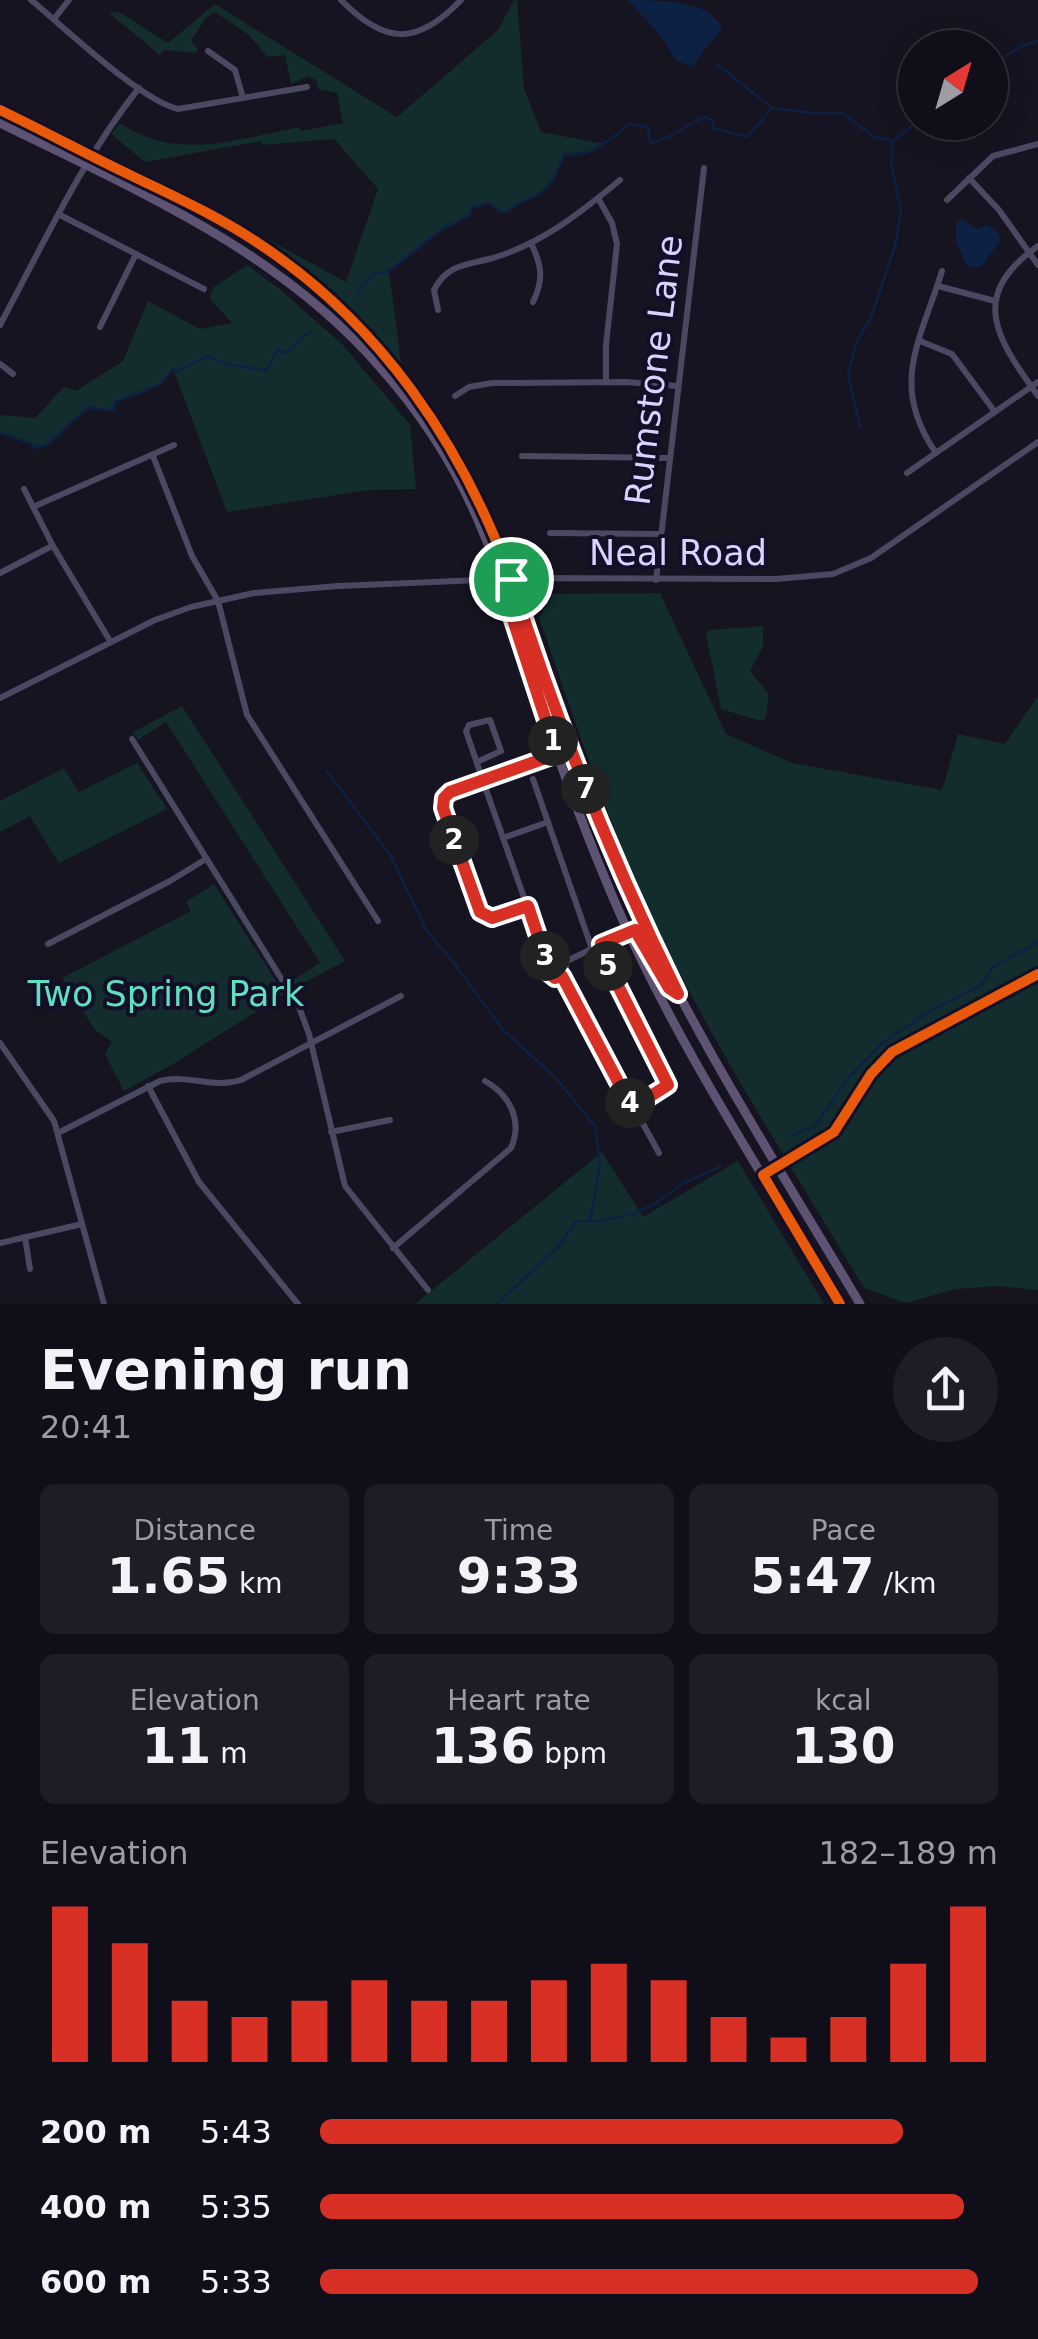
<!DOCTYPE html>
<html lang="en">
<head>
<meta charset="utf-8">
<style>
  :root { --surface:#100f19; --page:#1e1d26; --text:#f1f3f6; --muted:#9c9ca2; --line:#302f38; --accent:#d93025 }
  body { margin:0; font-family:"DejaVu Sans",sans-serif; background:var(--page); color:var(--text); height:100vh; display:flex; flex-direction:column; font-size:38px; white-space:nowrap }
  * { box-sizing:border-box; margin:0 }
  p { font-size:32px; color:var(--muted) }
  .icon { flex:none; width:55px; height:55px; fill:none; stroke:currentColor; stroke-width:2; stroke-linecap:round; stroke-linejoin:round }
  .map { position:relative; height:1304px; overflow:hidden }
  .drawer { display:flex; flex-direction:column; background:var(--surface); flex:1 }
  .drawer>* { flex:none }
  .needle { width:65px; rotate:37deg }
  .buttons { position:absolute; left:898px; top:30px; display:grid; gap:20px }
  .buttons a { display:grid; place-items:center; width:110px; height:110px; border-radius:50%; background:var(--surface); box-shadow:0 5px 25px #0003,0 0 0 2px var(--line); font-size:50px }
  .pin { position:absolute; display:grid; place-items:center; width:85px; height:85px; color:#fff; margin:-42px; border:5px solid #fff; border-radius:50%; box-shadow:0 2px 10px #0007 }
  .km { position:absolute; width:50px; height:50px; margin:-25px; border-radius:50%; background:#222; color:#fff; font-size:28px; line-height:50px; text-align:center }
  .round { display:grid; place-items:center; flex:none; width:105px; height:105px; border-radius:52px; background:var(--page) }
  .overview { display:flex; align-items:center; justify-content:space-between; height:170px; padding:0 40px }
  h1 { font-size:55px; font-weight:700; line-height:75px }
  .stats { display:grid; grid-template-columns:repeat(3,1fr); gap:15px; height:170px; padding:10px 40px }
  .stats div { display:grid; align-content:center; border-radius:15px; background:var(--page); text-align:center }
  .stats b { font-size:50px; font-weight:700 }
  .stats small { font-size:28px; font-weight:400 }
  .stats p { font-size:28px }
  .chart { height:280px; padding:20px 40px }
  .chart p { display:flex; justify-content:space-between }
  .chart svg { width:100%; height:180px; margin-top:10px; stroke:var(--accent); stroke-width:6 }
  ul { padding:0 40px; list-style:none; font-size:32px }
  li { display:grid; grid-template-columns:160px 120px 1fr; align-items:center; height:75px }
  li i { height:25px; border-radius:12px; background:var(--accent) }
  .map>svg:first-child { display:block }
  .green { fill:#132c2d }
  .water { fill:#0d2144 }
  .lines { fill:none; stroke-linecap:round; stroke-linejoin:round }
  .stream { stroke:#0d2144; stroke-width:2.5 }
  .minor { stroke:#4a4962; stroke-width:6 }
  .major { stroke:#5e5373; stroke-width:9 }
  .cycleway-casing { stroke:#130f26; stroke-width:16 }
  .cycleway { stroke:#e8590c; stroke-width:10 }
  .route-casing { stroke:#fff; stroke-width:20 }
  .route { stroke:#d93025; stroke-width:12 }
  .labels { text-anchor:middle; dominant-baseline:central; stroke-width:8; stroke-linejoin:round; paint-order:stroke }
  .street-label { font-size:35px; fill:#d9d4ff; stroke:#130f26 }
  .park-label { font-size:35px; fill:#5fe0c0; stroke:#130f26 }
</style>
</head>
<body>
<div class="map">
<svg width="1038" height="1304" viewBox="0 0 1038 1304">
  <rect width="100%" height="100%" fill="#161421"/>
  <g class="green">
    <path d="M514,0H517L524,89L541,132L605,144L594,151L564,154C558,171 553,185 537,195C526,201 518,201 509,211L501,212L488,203L473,207L470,215L438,232L389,271L401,363L331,290L267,239L346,282L378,189L334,139L262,145L261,141L145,162L111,134L120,123C177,162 237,139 300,127L301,131L343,123L337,93L318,89L316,80L308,76L291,84L285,55L267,57L249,35L215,12L205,19L191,41L198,49L196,53L164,50L160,55L109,13L119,12L168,43L215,4L397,117L498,30Z"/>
    <path d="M247,265L277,287L343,345L410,425L416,489L369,490L227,512L173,369L159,385L116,402L114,411L88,407L47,445L34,448L31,443L0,433V415L35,418L64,387L76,391L123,361L148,301L200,329L232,323L209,298L214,287Z"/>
    <path d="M660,593L726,734L792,763L942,790L958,734L1005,744L1038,696V1290L997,1286L956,1289L906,1303L864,1288C796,1174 724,1063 665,944C613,839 577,727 539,617L553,594Z"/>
    <path d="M763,626V647L750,671L769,694L766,718L761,721L721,709L706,634L710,630Z"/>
    <path d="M182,706L345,961L296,987L292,981L320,963L166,722L138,740L133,732Z"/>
    <path d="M137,763L167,809L59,863L30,816L0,832V801L64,768L79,792Z"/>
    <path d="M214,884L284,994L175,1063L124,1091L105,1054L112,1042L95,1030L62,978L191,911L186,902Z"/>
    <path d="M602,1152L643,1217L738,1161L824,1304H415Z"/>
  </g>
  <g class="water">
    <path d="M628,0C659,0 710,0 722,28L692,66L677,61L659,34Z"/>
    <path d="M962,219L977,229L987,225L999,234L1000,241L981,267H968L956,242V224Z"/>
  </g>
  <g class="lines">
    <g class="stream">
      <path d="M718,65L772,108L814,113H842L874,137L893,141L917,122"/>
      <path d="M990,66L1020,47L1038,41"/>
      <path d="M358,292L374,274L389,271L438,232L470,215L472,208L488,203L501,212L509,211C518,201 526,201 537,195C553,185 558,171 564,154C590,159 611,139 629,124L648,127L650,143C671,140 686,124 705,117L713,120L714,128L747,137L772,108"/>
      <path d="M860,427L848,374L857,341L871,318L895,246L901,211L891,163L893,141"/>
      <path d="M0,433L31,443L34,448L47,445L88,407L114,411L115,402L159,385L174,368L177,372L207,356C223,364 248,368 267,370L277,350L286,353L310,331"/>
      <path d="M326,770L391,856L426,930L454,963L503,1030L555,1077L595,1126L600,1165L590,1221"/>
      <path d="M795,1134L814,1127L848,1078L884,1042L929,1012L981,985L993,967L1038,942"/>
      <path d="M497,1304L558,1247L576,1221H600L632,1214L653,1205L684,1183L721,1166"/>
    </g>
    <g class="minor">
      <path d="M31,0C64,27 141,101 178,109L307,87"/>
      <path d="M341,0C385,45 417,46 461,0"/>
      <path d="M54,19L69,0"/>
      <path d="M208,51L235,70L243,98"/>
      <path d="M969,178L999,210L1038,265"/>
      <path d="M598,198L612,223L617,244L606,345V382"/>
      <path d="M947,200L993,156L1038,144"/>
      <path d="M60,215L204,289"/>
      <path d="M531,243C542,266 544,279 533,302"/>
      <path d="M1038,246C967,296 997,339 1038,396"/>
      <path d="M938,286L995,301"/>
      <path d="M438,310L434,290C447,264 467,265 493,258C543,243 580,213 620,180"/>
      <path d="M0,325C43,245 82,159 139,88"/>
      <path d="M100,327L136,254"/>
      <path d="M920,341L952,354L995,412"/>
      <path d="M0,364L13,374"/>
      <path d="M455,396L469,387L492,383L626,382L678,386"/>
      <path d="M936,453C889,385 920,342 942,271"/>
      <path d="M153,456L192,556L218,601L247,715L378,921"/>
      <path d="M522,456L669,458"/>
      <path d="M907,473L1038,382"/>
      <path d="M24,489L53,546L110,641"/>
      <path d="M33,507L174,445"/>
      <path d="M550,533L660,534"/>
      <path d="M0,573L52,546"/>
      <path d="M656,580L704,168"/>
      <path d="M0,698L155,620L191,607L254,593L338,586L528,578L776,579L833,574L871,558L1038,442"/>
      <path d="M132,739L299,1007L309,1034L345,1186L428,1290"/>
      <path d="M477,762L501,751L490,720L469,725L466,731L483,781L546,960"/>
      <path d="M533,779L592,949"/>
      <path d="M503,838L548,822"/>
      <path d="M527,906L492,918L480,912L442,804L450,792L557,754"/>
      <path d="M48,944L170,881L206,859"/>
      <path d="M601,944L604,958L668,1085L633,1107"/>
      <circle cx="555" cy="967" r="11"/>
      <path d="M565,962L628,931"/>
      <path d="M562,976L659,1153"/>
      <path d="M0,1043L54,1121L104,1304"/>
      <path d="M148,1086L199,1182L298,1304"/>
      <path d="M331,1132L390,1120"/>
      <path d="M58,1133L160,1081C188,1074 213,1089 241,1080L401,996"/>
      <path d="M25,1237L30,1269"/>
      <path d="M0,1243L82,1224"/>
      <path d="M393,1248L511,1148C523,1121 510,1095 485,1081"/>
    </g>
    <g class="major">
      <path d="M0,110C131,174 268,230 370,338C424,395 467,465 496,538C510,573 520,610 534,646C563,725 590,806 624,883C690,1030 778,1166 860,1304"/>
      <path d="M0,123C136,190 278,250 379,366C422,414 459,472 483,532C503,578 515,628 530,675C553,745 578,814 606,881C667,1030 758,1166 840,1304"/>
      <path d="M628,931L638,933L666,981"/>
    </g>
    <g class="cycleway-casing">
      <g id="cycleway">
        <path d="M0,110C44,131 86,154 130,175C173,196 218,216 258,243C380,323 462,444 511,579"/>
        <path d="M840,1304L763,1175L834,1132L871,1074L892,1052L1038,974"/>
      </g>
    </g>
    <use href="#cycleway" class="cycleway"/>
  </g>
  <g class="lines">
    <g class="route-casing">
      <path id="route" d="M511,579C556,721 612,860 678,994L669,988L635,930L601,944L604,958L668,1085L632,1108L562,976L555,978L544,969L546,960L528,906L492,918L480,912L443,808L444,798L450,792L557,754L500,580Z"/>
    </g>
    <use href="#route" class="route"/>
  </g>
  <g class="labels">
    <g class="street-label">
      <text transform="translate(654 370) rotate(-83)">Rumstone Lane</text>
      <text x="678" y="553">Neal Road</text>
    </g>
    <g class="park-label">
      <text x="166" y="994">Two Spring Park</text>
    </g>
  </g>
</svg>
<div class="buttons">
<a><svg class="needle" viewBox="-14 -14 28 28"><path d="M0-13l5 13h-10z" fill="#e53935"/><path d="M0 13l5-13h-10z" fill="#9c9ca2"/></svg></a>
</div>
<div class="pin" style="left:511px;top:579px;background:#1e9e55"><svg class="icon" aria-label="arrive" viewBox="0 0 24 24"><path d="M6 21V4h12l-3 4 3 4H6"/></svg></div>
<b class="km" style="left:553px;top:741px">1</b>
<b class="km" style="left:454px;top:840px">2</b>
<b class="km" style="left:545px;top:956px">3</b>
<b class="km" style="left:630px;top:1103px">4</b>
<b class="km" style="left:608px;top:966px">5</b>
<b class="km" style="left:586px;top:789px">7</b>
</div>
<section class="drawer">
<div class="overview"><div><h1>Evening run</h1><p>20:41</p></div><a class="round"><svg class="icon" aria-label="share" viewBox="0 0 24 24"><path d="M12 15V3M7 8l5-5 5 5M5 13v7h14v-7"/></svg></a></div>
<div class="stats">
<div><p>Distance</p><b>1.65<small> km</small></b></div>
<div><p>Time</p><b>9:33</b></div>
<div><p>Pace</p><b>5:47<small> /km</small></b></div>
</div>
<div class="stats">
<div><p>Elevation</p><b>11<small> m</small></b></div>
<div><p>Heart rate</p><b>136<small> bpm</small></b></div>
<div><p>kcal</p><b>130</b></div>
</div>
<div class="chart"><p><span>Elevation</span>182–189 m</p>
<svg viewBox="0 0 160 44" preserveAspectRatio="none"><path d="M5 44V6M15 44V15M25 44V29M35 44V33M45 44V29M55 44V24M65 44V29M75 44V29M85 44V24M95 44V20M105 44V24M115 44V33M125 44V38M135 44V33M145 44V20M155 44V6"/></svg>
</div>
<ul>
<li><b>200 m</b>5:43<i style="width:86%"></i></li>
<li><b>400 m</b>5:35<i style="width:95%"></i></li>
<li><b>600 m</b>5:33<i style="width:97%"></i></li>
</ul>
</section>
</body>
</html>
